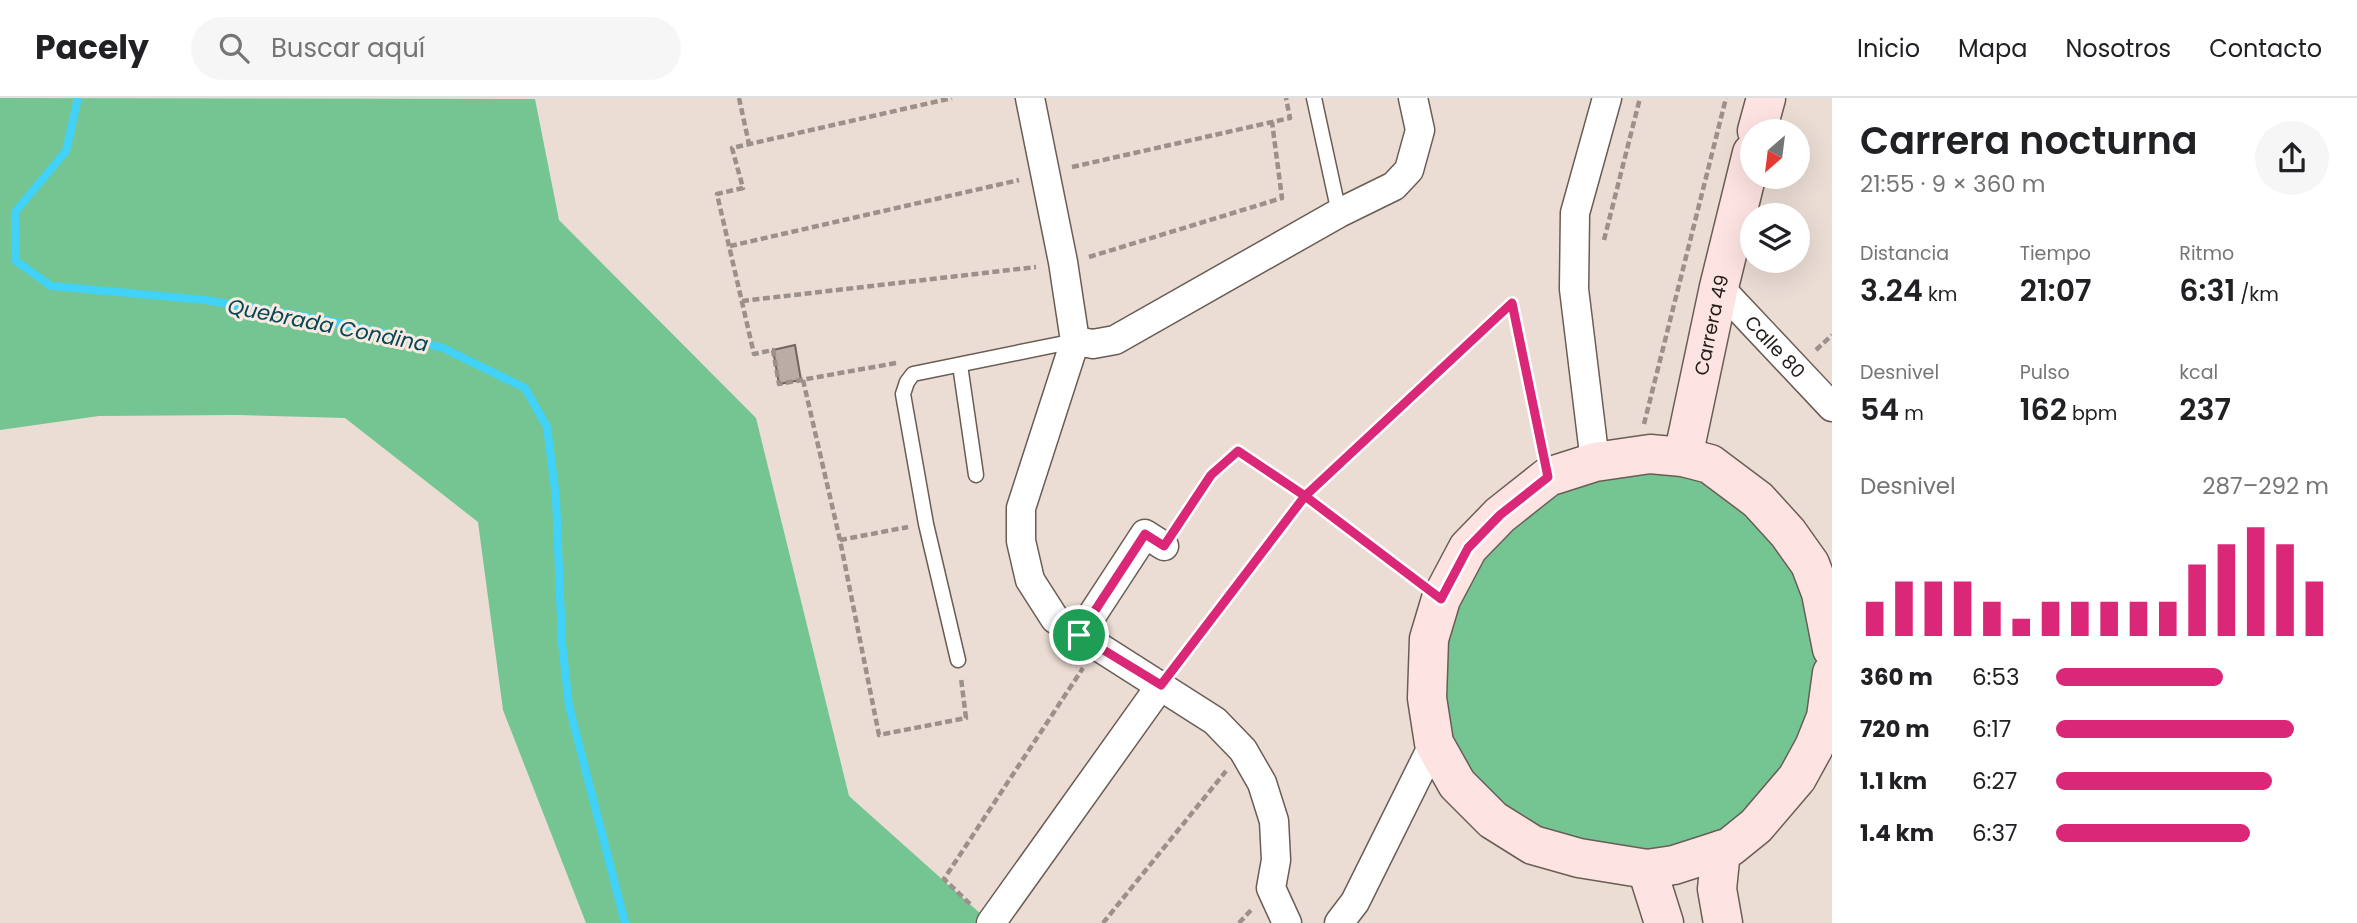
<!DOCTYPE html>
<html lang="es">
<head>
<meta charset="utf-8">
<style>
  :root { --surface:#fff; --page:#f6f6f6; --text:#202124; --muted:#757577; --line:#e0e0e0; --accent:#db2777 }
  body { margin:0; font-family:Poppins,sans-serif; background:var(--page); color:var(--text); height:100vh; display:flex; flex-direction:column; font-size:26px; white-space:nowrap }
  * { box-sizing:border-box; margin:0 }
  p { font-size:23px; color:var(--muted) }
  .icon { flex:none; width:38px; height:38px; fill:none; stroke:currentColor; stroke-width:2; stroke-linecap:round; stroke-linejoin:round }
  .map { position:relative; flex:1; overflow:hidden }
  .panel { display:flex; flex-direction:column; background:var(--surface); width:525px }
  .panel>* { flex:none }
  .needle { width:46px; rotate:208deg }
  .buttons { position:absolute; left:1740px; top:21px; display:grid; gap:14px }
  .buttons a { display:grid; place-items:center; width:70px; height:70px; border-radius:50%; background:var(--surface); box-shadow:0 7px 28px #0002; font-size:35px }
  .pin { position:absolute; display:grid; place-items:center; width:60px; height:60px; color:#fff; margin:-30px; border:4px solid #fff; border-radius:50%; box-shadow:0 2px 7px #0007 }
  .round { display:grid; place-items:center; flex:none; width:74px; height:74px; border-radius:37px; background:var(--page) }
  .headline { display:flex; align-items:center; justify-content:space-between; height:119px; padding:0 28px }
  h1 { font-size:38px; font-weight:600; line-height:52px }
  .figures { display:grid; grid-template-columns:repeat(3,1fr); gap:10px; height:119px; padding:7px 28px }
  .figures div { display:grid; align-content:center }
  .figures b { font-size:30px; font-weight:600 }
  .figures small { font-size:19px; font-weight:400 }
  .figures p { font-size:19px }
  .chart { height:196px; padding:14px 28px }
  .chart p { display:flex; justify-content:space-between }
  .chart svg { width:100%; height:126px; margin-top:7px; stroke:var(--accent); stroke-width:6 }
  ul { padding:0 28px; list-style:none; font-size:23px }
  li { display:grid; grid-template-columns:112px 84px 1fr; align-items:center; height:52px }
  li i { height:18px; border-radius:9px; background:var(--accent) }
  header { display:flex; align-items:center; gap:42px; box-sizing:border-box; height:98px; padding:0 35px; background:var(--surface); border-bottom:2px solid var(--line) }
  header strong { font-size:33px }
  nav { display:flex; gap:38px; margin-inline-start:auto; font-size:24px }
  .search { width:490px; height:63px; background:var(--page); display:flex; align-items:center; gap:18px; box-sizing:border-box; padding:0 24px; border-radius:38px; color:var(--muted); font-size:26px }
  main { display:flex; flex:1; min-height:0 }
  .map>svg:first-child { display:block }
  .green { fill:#75c593 }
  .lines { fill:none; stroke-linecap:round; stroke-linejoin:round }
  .stream { stroke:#40d2f8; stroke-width:8 }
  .building { fill:#bbada5; stroke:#71655d; stroke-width:2 }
  .service-casing { stroke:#695d55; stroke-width:17 }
  .minor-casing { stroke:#695d55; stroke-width:31 }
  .secondary-casing { stroke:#695d55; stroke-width:41 }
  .path { stroke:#9b908a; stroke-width:4.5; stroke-dasharray:7 3.5; stroke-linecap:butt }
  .service { stroke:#fff; stroke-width:14 }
  .minor { stroke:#fff; stroke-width:28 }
  .secondary { stroke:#fde4e2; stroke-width:38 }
  .route-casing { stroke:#fff; stroke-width:14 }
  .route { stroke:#db2777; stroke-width:9 }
  .labels { text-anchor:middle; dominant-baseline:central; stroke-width:6; stroke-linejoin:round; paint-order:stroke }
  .street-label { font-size:19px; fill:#221d1a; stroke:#f8eae1 }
  .water-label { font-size:21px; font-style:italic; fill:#074756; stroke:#f8eae1 }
</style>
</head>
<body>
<header>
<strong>Pacely</strong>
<div class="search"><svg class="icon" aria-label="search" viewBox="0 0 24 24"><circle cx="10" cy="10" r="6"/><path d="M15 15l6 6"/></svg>Buscar aquí</div>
<nav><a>Inicio</a><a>Mapa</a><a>Nosotros</a><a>Contacto</a></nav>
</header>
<main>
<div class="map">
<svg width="1832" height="825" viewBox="0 0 1832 825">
  <rect width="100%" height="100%" fill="#ebddd4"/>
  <g class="green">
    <path d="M0,0L535,1L559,122L756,320L849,698L991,825H586L503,612L478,424L345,320L237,317L99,318L0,332Z"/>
    <path d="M1683,359L1788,435L1832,575L1756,728L1647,771L1493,722L1427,600L1441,501L1548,379Z"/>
  </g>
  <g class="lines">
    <path class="stream" d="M78,0L66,53L15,114L16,163L51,188L205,202L320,221L398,238L443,250L525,290L547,329L556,400L562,545L569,608L625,825"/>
  </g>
  <path class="building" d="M795,247L801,282L779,286L773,252Z"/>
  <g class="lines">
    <g class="service-casing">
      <g id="service">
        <path d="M1314,0L1339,115"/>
        <path d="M960,267L976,377"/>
        <path d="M958,562L926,426L903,296L907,284L913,276L1075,243"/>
      </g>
    </g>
    <g class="minor-casing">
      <g id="minor">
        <path d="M1030,0L1063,164L1075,243L1021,410V443L1030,482L1055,521L1215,623L1243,652L1262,685L1274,723L1276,762L1271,790L1287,825"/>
        <path id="s1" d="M1719,189L1832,309"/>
        <path d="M1075,243L1093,246L1115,242L1339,115L1394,88L1409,72L1420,32L1413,0"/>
        <path d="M1595,364L1574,191L1575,115L1607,0"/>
        <path d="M1079,537L1145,436L1164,448"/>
        <path d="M991,825L1161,587"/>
        <path d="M1339,825L1355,804L1434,645"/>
      </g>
    </g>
    <g class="secondary-casing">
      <g id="secondary">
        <path d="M1757,33L1766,0"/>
        <path id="s2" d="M1683,359L1719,189L1752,55"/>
        <path d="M1832,551L1821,495L1810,466L1788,435L1758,402L1710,366L1683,359L1650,356L1595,364L1548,379L1500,417L1468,450L1441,501L1429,541L1427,600L1434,645L1457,686L1493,722L1533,747L1579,760L1647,771L1674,767L1730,749L1756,728L1797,680L1814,649L1826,619L1832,575"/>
        <path d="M1721,752L1717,791L1723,825"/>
        <path d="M1647,771L1664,825"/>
      </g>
    </g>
    <g class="path">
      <path d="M739,0L749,46"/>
      <path d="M1072,69L1290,20L1286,0"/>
      <path d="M1604,142L1640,0"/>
      <path d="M730,148L1019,82"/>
      <path d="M1089,159L1282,100L1272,24"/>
      <path d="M742,203L1036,169"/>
      <path d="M1512,206L1542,348"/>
      <path d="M1816,252L1832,237"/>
      <path d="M896,265L779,286L773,252L754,256L717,96L743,90L732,50L952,0"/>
      <path d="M803,282L840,442L879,637L966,620L961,580"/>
      <path d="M1644,326L1726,0"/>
      <path d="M1179,426L1211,377L1238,353L1305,398L1415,481"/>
      <path d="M840,442L908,429"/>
      <path d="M1176,568L1305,398L1512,205"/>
      <path d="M970,806L944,781L1083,570"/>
      <path d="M1103,825L1226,673"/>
      <path d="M1239,825L1253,810"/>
    </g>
    <use href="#service" class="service"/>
    <use href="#minor" class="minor"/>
    <use href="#secondary" class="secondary"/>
  </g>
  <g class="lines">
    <g class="route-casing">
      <path id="route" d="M1079,537L1161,587L1305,398L1441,501L1468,450L1500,417L1548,379L1512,205L1305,398L1238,353L1211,377L1164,448L1145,436L1079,537"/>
    </g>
    <use href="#route" class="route"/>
  </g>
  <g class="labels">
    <g class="street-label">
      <text stroke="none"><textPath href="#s2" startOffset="135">Carrera 49</textPath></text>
      <text stroke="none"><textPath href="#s1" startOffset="82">Calle 80</textPath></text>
    </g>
    <g class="water-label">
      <text transform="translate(328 227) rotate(11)">Quebrada Condina</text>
    </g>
  </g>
</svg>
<div class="buttons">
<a><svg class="needle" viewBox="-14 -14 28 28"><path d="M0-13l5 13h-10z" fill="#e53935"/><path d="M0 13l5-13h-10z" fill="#757577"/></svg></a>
<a><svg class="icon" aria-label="layers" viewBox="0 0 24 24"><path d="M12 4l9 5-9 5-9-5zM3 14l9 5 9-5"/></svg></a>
</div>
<div class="pin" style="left:1079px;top:537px;background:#1e9e55"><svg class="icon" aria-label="arrive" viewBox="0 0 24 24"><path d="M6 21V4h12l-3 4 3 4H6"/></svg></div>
</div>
<section class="panel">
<div class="headline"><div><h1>Carrera nocturna</h1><p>21:55 · 9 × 360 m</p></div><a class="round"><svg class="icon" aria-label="share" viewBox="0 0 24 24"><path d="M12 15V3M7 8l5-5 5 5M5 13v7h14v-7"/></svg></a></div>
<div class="figures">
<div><p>Distancia</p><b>3.24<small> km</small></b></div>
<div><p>Tiempo</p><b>21:07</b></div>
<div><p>Ritmo</p><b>6:31<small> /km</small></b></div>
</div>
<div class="figures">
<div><p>Desnivel</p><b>54<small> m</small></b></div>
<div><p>Pulso</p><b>162<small> bpm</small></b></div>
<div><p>kcal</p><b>237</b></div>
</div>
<div class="chart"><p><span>Desnivel</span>287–292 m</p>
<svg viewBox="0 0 160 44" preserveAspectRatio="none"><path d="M5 44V32M15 44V25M25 44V25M35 44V25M45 44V32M55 44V38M65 44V32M75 44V32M85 44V32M95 44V32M105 44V32M115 44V19M125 44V12M135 44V6M145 44V12M155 44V25"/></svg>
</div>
<ul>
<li><b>360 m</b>6:53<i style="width:61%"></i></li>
<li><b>720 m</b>6:17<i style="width:87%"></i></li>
<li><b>1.1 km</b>6:27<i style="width:79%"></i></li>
<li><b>1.4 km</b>6:37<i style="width:71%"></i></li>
</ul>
</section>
</main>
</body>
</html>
